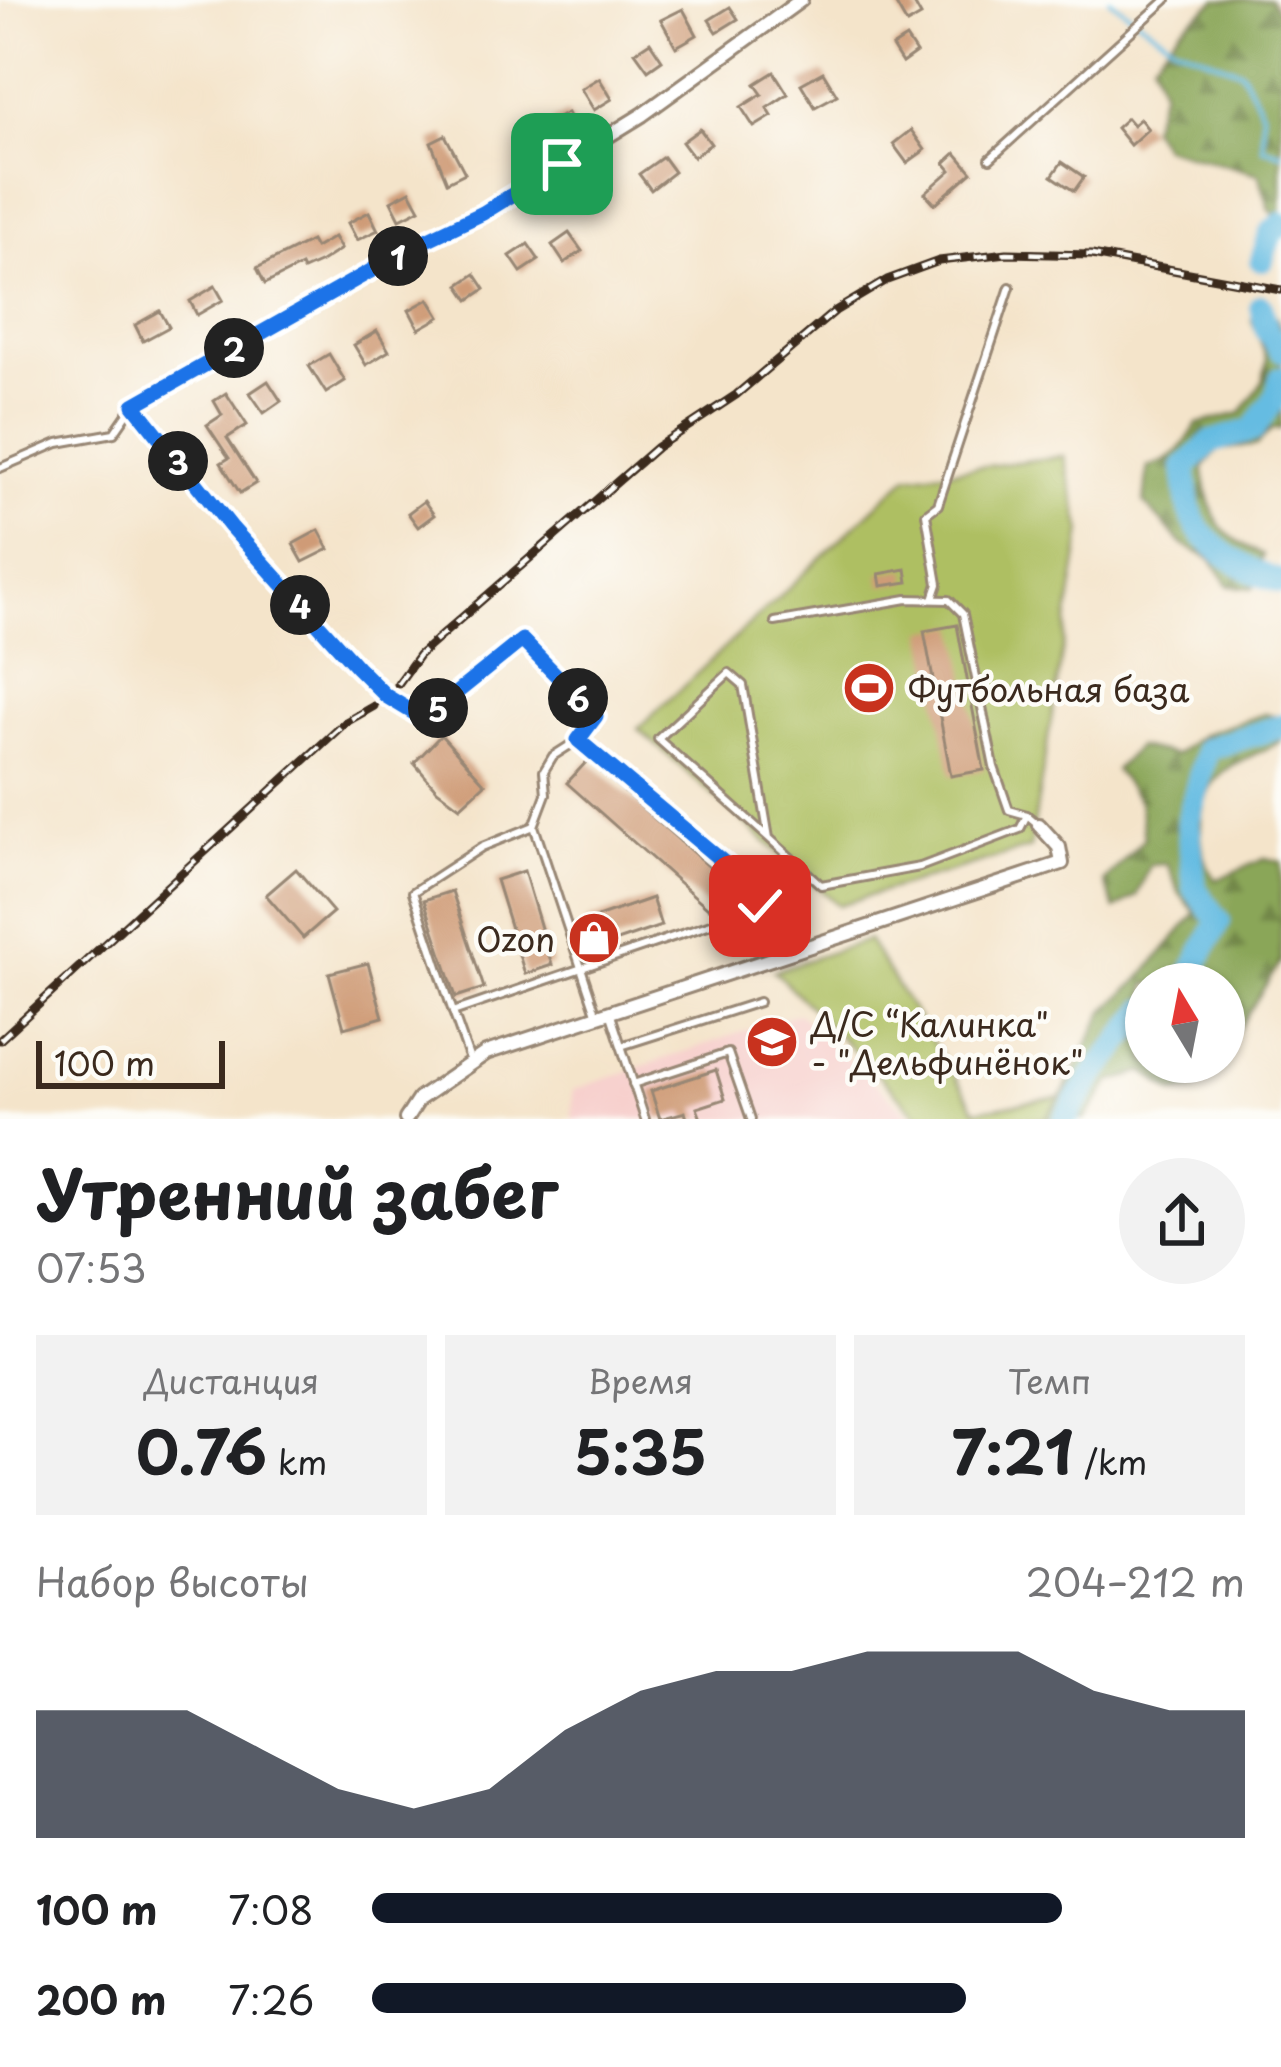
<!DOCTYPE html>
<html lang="ru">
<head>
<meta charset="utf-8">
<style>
  :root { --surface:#fff; --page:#f2f2f2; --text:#202124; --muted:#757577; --accent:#111827 }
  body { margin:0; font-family:"Playpen Sans",sans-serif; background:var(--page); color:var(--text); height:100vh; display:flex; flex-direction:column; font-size:45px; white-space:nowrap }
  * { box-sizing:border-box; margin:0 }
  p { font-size:39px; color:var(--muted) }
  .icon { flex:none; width:66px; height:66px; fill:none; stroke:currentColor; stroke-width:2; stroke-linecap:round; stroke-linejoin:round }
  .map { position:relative; height:1119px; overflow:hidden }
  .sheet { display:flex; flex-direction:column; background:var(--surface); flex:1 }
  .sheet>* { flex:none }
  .needle { width:78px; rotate:350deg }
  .tools { position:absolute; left:1125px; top:963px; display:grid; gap:24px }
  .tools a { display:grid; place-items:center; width:120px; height:120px; border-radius:50%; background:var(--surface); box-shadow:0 3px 9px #0004; font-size:60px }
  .scale { position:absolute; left:36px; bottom:30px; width:189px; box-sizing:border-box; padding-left:12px; border:6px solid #3b2a1e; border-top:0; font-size:33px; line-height:42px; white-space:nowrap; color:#3b2a1e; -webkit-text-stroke:9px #fdfcf7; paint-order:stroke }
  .pin { position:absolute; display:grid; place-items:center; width:102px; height:102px; color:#fff; margin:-51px; border-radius:24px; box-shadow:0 6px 18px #0006 }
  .km { position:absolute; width:60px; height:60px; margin:-30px; border-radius:50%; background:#222; color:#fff; font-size:33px; line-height:60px; text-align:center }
  .round { display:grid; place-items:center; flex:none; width:126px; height:126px; border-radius:63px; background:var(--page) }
  .headline { display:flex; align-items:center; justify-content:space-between; height:204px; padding:0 36px }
  h1 { font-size:66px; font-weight:700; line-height:90px }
  .metrics { display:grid; grid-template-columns:repeat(3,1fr); gap:18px; height:204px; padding:12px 36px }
  .metrics div { display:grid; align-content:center; border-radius:0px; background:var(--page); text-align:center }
  .metrics b { font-size:60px; font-weight:700 }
  .metrics small { font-size:33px; font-weight:400 }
  .metrics p { font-size:33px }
  .chart { height:336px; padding:24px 36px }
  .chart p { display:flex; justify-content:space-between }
  .chart svg { width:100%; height:216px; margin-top:12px; fill:var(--accent); opacity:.7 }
  ul { padding:0 36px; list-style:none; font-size:39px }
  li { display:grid; grid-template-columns:192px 144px 1fr; align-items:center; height:90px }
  li i { height:30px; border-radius:15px; background:var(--accent) }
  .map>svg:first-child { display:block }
  .built { fill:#f7d0cd }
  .green { fill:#aebf62; stroke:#747440; stroke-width:3 }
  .forest { fill:url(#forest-firs); stroke:#62683b; stroke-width:3 }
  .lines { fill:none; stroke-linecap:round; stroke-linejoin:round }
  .stream { stroke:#65bce2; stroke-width:4.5 }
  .river { stroke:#65bce2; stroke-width:24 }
  .building { fill:#cf9b77 }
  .lane-casing { stroke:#988774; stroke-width:12 }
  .street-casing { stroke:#988774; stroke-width:18 }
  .path { stroke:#988774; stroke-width:3; stroke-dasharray:9 9; stroke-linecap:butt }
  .lane { stroke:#fff; stroke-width:6 }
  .street { stroke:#fff; stroke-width:12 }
  .rail-casing { stroke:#3b2a1e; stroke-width:9 }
  .rail { stroke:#fdfcf7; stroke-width:4.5; stroke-dasharray:14; stroke-linecap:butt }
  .route-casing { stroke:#fff; stroke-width:24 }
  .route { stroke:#1a73e8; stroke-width:15 }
  .labels { text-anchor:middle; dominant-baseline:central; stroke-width:9; stroke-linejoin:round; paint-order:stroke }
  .poi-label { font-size:33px; fill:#3b2a1e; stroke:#fdfcf7; text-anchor:start }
</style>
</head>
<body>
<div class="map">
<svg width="1281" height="1119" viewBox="0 0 1281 1119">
  <defs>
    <pattern id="forest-firs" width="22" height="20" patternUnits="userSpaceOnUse" patternTransform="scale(3)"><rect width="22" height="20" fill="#8aa658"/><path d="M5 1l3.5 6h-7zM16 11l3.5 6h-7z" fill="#728748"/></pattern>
  </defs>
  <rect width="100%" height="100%" fill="#fdfcf7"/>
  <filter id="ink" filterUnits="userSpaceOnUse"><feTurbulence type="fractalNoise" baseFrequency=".00833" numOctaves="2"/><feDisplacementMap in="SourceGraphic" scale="24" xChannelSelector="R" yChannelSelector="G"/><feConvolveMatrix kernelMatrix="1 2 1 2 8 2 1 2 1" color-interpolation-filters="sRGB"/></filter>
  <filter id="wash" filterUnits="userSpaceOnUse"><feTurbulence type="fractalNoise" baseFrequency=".004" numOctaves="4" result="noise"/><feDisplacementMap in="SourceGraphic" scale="48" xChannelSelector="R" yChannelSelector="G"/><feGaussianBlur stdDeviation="2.7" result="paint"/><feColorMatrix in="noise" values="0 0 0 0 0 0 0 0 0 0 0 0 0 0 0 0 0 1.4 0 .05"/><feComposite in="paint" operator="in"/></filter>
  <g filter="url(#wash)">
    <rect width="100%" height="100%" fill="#f4e4ca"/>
    <path class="built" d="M798,1013L914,1119H572L573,1090Z"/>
    <g class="green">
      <path d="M1064,456L1082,531L1030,848L838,905L638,729L908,476Z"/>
      <path d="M868,940L976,1110L1061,1097L1045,1119H922L774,971Z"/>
    </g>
    <g class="forest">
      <path d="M1217,0H1270L1281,16V221L1270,210L1259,174L1163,147L1150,127L1162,90L1153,61L1181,28Z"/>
      <path d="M1276,317L1281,330V429L1273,428L1256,445L1218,450L1203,468C1212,519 1215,532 1263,555L1253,588L1229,586L1211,559L1183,545L1144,503L1148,467C1174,461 1184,447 1197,424L1241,413L1263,381L1267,359L1252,320Z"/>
      <path d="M1265,714L1281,717V741C1263,752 1237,760 1221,774C1195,797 1195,853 1216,880L1266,858L1281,862V961L1224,1051V984H1146V1062H1216L1196,1089L1174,1093L1145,1072L1111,1082L1085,1119H1045L1061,1097L1105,1011L1140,979L1196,913L1180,894L1167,864L1150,865L1137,896L1115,909L1104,882L1144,838L1139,801L1115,770L1137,747L1175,755L1203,734Z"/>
    </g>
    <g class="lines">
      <path class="stream" d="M1110,0L1173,44L1241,71L1262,111L1263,148L1281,153"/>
      <g class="river">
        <path d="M1262,260L1271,232L1281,224"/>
        <path d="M1261,306L1267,331L1281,350"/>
        <path d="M1281,378L1276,397L1253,430L1211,442L1184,468C1187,483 1186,502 1192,515C1203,547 1250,572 1281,582"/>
        <path d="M1186,984L1219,921L1195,889L1188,822L1207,749L1281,726"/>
        <path d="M1065,1119L1093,1076L1146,1010"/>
      </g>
    </g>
    <g id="blocks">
      <g class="building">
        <path d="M901,0H912L921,16L907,24L895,3Z"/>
        <path d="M730,7L738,19L717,32L709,20Z"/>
        <path d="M683,9L697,35L676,47L661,20Z"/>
        <path d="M906,38L916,53L902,63L892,47Z"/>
        <path d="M650,42L662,60L648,70L635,52Z"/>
        <path d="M774,72L788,94L767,108L772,116L754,127L741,107L762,94L755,84Z"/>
        <path d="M823,72L837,95L815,107L801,84Z"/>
        <path d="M599,78L612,99L594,110L581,89Z"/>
        <path d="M567,113L575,128L559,136L552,121Z"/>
        <path d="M1127,118L1133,125L1140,119L1148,129L1130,145L1116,128Z"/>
        <path d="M700,129L711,144L693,157L682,142Z"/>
        <path d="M911,130L925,150L907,163L893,144Z"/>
        <path d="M445,135L465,173L447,182L431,142Z"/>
        <path d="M956,153L972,172L935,204L925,193L951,170L945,163Z"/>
        <path d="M663,157L674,172L651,190L639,174Z"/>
        <path d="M1062,162L1084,177L1074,191L1052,176Z"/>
        <path d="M410,191L420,209L400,219L391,201Z"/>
        <path d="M369,212L378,230L357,240L348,223Z"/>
        <path d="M569,233L582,251L564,263L552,245Z"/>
        <path d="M334,237L341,249L321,262L303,270L301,266L265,284L257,268L311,241L315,248Z"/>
        <path d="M528,244L539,260L521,272L510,256Z"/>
        <path d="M475,274L485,289L469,300L459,285Z"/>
        <path d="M215,286L223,300L197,315L190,301Z"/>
        <path d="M429,299L440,317L419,329L409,310Z"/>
        <path d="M160,311L169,327L143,341L135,325Z"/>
        <path d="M377,331L389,351L366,365L354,345Z"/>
        <path d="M329,354L345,381L326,393L309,366Z"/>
        <path d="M268,381L281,401L264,413L250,393Z"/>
        <path d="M226,393L247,425L227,438L256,483L240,493L221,463L229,458L207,425L222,415L214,401Z"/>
        <path d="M424,501L434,515L418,527L408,513Z"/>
        <path d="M319,530L329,549L303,562L293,544Z"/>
        <path d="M906,569L908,582L881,586L879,574Z"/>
        <path d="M957,625L984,770L951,776L924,631Z"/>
        <path d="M441,735L485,784L460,807L437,790L414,763Z"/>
        <path d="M588,760L729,884L708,908L567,783Z"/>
        <path d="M296,869L333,912L303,938L266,895Z"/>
        <path d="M524,871L552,965L525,974L496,880Z"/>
        <path d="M452,891L484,988L456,997L424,900Z"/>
        <path d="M652,898L661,926L596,948L586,921Z"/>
        <path d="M368,963L383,1017L344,1028L329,973Z"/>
        <path d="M716,1070L725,1099L697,1108L701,1119H687L685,1112L660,1119L651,1091Z"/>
      </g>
    </g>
  </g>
  <g filter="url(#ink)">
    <use href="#blocks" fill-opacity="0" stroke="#988774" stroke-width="3"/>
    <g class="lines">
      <g class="lane-casing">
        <g id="lane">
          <path d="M990,159L1166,0"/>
          <path d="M0,468L58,443L114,433L132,407"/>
          <path d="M933,599L938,584L926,514L938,505L1010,287"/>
          <path d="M775,622L907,599L949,600L963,614L994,767L1009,810L1027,815"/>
          <path d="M769,838L658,739L729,673L743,685L769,838L821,885L920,867L1020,829L1027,815L1039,825"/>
          <path d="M761,900L777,914L792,951"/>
          <path d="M453,1012L413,892L482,847L534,826"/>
          <path d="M611,1015L645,1119"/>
          <path d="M621,1046L759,1002"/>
          <path d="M470,1060L453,1012C552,978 652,944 752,910L760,906L759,892L578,740L553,756L544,771L546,794L534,826L597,1016"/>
          <path d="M633,1084L728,1053L751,1119"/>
        </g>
      </g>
      <g class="street-casing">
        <g id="street">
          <path d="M134,405L422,242L483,213L642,115L801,0"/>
          <path d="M406,1119L419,1099L486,1053L1062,863L1059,847L1039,825"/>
        </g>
      </g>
      <path class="path" d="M142,416L231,527L357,667L386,696L424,719L522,641L596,715L583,733"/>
      <use href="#lane" class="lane"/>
      <use href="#street" class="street"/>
      <g class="rail-casing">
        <g id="rail">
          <path d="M398,684L419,655L657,447L736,395L835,311L887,280L939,261L1007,253L1092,255L1281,290"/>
          <path d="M0,1040L346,722L374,706"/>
        </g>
      </g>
      <use href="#rail" class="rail"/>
    </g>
  </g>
  <g class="lines" filter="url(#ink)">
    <g class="route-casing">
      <path id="route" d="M562,164L483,213L422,242L134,405L231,527L357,667L386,696L424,719L522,640L596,716L578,740L759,892L760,906"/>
    </g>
    <use href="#route" class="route"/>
  </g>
  <defs>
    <g id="stadium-disc" transform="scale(2.7)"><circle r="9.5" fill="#c8321e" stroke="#fdfcf7"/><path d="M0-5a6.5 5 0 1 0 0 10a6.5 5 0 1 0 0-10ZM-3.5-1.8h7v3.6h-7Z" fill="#fff"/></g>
    <g id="shop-disc" transform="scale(2.7)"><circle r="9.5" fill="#c8321e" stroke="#fdfcf7"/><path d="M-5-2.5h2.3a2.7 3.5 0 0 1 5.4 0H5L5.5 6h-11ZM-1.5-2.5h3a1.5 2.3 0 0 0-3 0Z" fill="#fff"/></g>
    <g id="school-disc" transform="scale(2.7)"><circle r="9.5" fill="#c8321e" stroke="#fdfcf7"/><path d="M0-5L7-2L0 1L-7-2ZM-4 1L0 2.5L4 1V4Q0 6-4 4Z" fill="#fff"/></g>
  </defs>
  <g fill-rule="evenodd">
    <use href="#stadium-disc" x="869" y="688"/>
    <use href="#shop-disc" x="594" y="938"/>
    <use href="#school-disc" x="772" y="1042"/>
  </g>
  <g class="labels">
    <g class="poi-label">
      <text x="908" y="688">Футбольная база</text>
      <text x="555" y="938" text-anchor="end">Ozon</text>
      <text x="811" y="1023">Д/С “Калинка"<tspan x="811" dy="38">- "Дельфинёнок"</tspan></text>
    </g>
  </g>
</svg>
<div class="tools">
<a><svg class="needle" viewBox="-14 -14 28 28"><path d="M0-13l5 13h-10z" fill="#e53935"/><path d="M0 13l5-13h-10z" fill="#757577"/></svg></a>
</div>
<div class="scale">100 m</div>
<div class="pin" style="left:562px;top:164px;background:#1e9e55"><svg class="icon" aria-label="arrive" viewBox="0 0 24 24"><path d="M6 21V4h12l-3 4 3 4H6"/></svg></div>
<div class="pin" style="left:760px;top:906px;background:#d93025"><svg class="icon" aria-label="check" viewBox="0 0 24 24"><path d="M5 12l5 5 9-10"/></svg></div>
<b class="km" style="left:398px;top:256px">1</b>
<b class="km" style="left:234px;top:348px">2</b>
<b class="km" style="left:178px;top:461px">3</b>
<b class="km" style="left:300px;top:605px">4</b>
<b class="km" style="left:438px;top:708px">5</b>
<b class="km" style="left:578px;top:698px">6</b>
</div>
<section class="sheet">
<div class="headline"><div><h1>Утренний забег</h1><p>07:53</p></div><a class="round"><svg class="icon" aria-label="share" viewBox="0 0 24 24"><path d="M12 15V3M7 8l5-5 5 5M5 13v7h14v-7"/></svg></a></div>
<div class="metrics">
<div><p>Дистанция</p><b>0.76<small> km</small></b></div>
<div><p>Время</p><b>5:35</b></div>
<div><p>Темп</p><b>7:21<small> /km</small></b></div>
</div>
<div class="chart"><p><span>Набор высоты</span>204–212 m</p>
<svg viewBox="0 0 160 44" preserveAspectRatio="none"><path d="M0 44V18L10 18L20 18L30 26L40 34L50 38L60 34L70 22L80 14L90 10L100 10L110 6L120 6L130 6L140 14L150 18L160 18V44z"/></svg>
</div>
<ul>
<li><b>100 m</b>7:08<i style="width:79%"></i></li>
<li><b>200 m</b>7:26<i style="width:68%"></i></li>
</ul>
</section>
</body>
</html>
